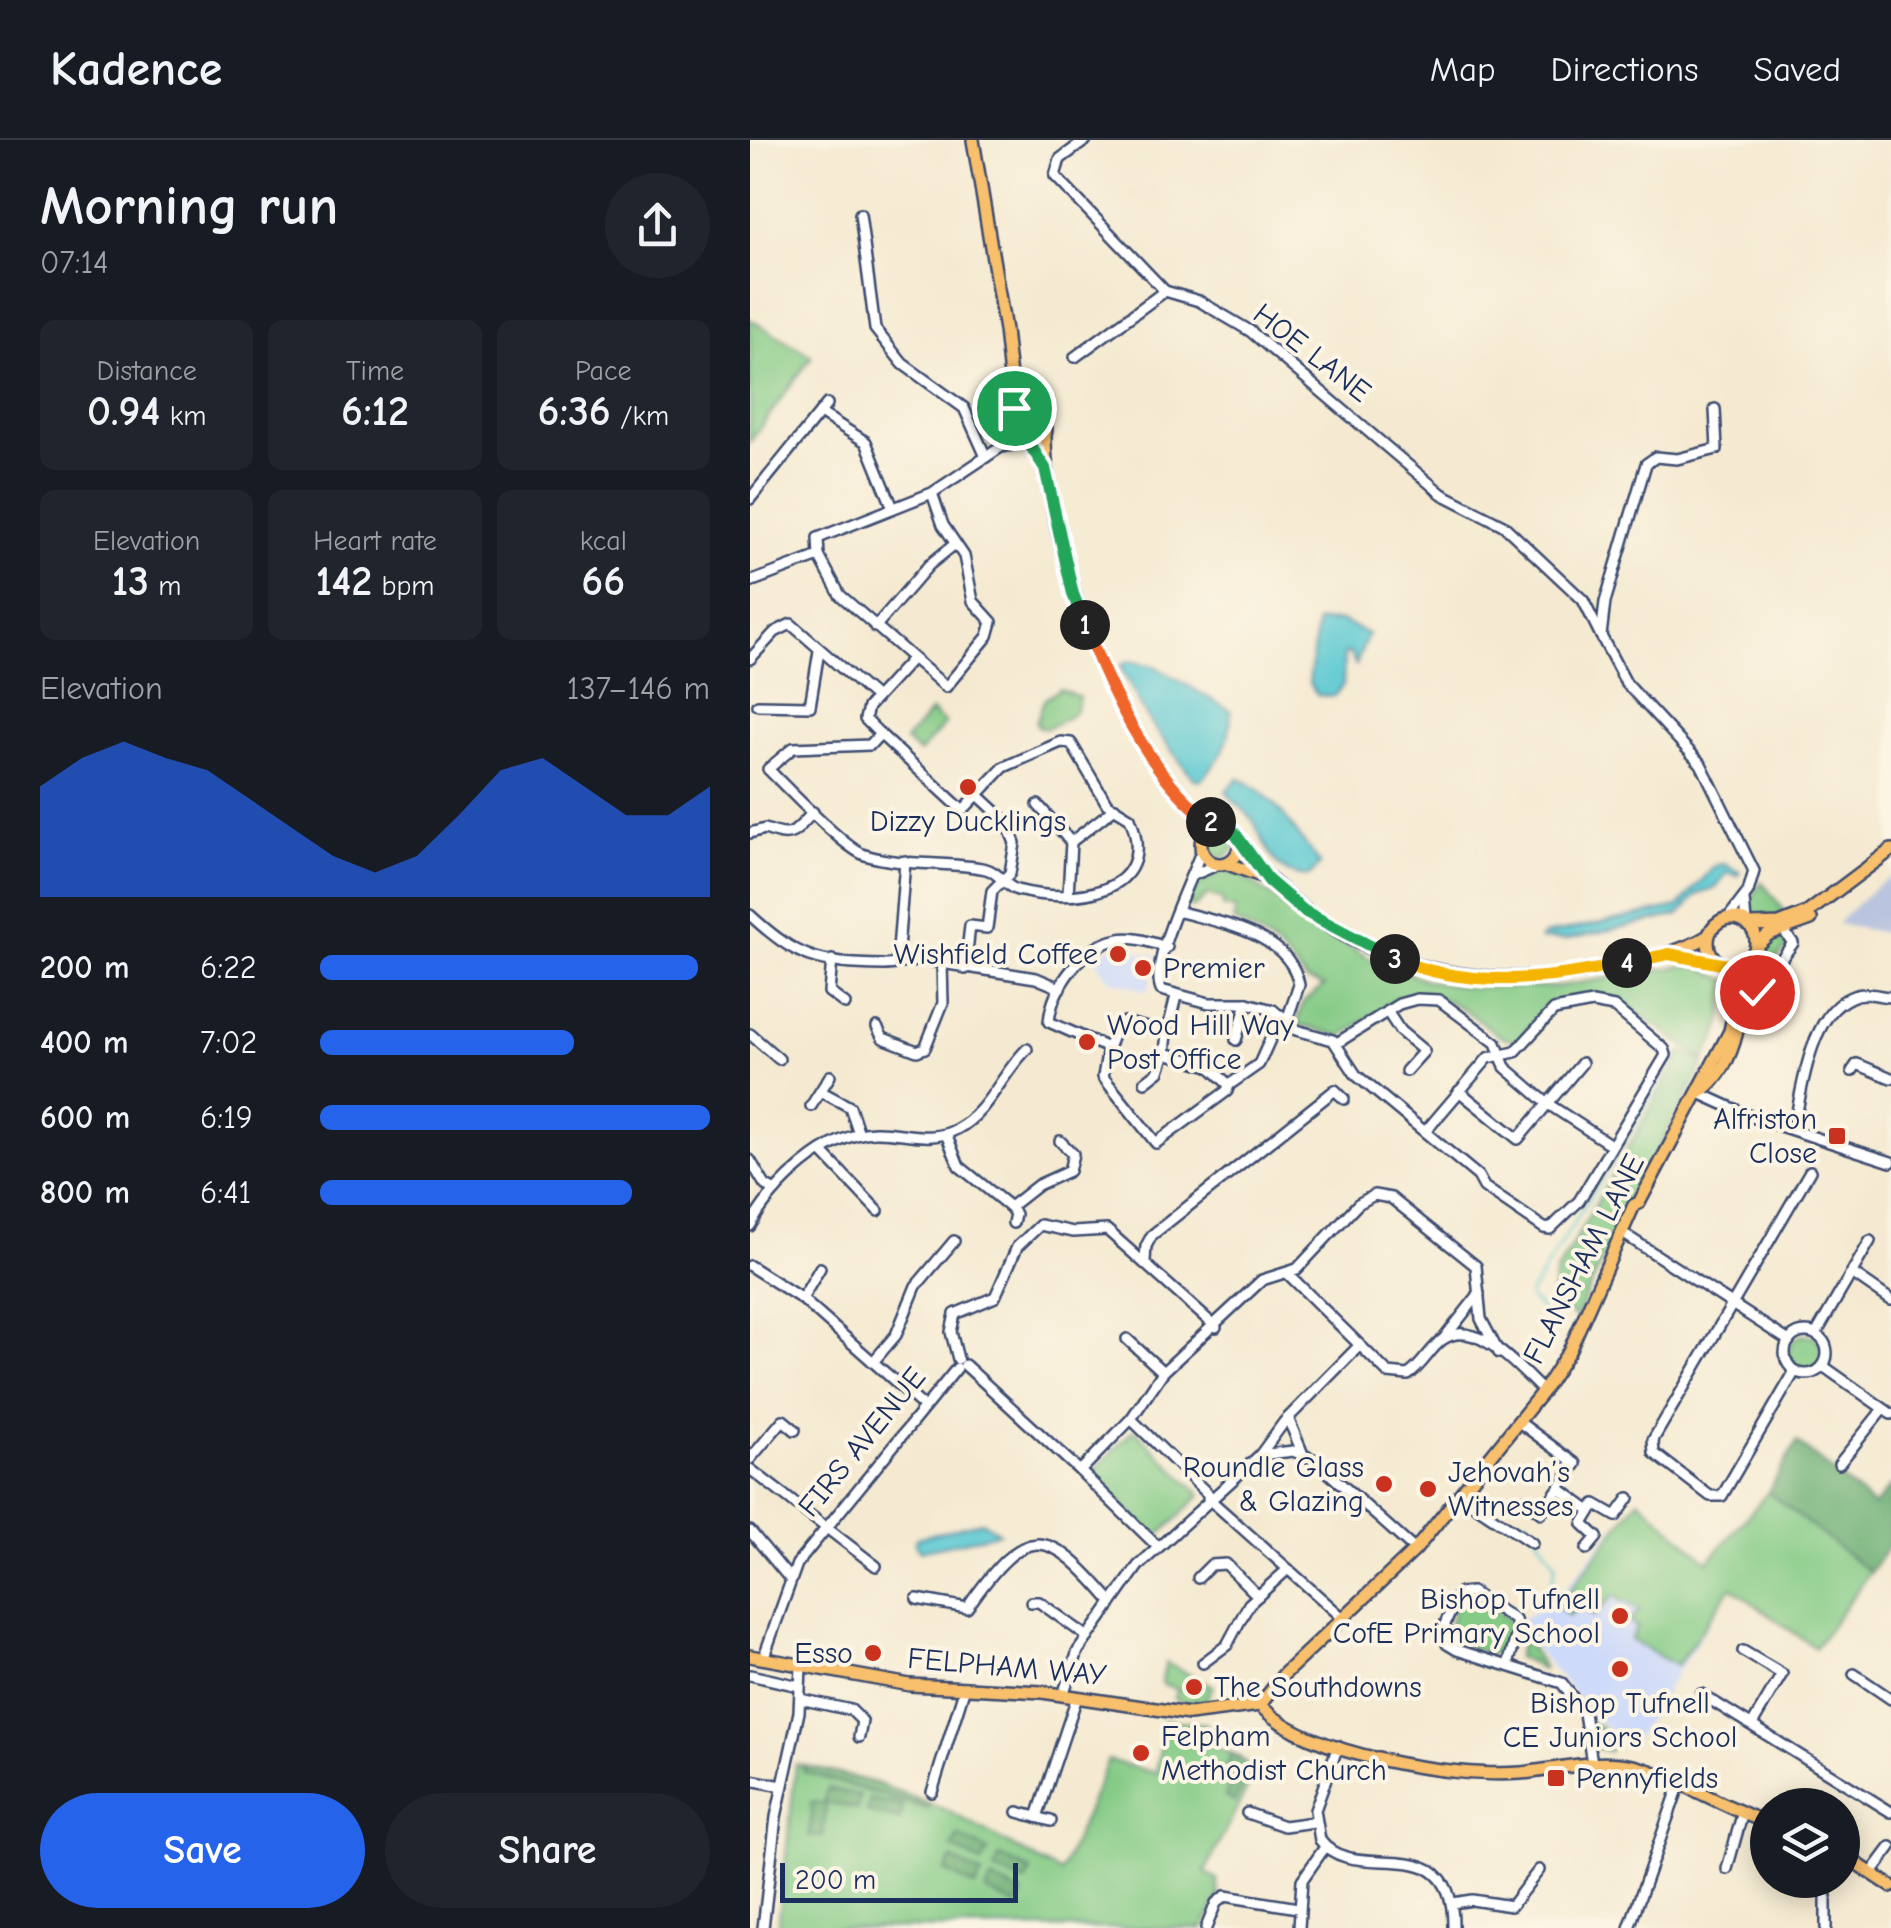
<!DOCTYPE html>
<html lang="en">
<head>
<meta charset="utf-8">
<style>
  :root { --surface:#171b24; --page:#20242c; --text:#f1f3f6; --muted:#9ea1a6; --line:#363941; --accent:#2563eb }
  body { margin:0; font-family:"Comic Neue",sans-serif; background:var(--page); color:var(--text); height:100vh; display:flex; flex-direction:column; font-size:38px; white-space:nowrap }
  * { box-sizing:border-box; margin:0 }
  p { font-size:32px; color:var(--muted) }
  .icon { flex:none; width:55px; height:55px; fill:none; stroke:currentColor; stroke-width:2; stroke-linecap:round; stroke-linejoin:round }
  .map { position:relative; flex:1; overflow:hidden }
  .details { display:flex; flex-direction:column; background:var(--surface); width:750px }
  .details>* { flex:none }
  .buttons { position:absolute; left:1000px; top:1648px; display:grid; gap:20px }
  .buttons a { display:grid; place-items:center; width:110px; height:110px; border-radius:50%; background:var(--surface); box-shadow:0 5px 25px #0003; font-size:50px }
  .scale { position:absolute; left:30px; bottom:25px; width:238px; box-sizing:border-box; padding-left:10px; border:5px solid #1b2f5e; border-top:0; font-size:28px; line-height:35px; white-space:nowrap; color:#1b2f5e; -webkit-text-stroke:8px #fcf5e5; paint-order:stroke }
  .pin { position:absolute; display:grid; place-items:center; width:85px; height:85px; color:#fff; margin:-42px; border:5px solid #fff; border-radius:50%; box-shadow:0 2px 10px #0007 }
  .km { position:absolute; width:50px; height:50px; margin:-25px; border-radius:50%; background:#222; color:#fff; font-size:28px; line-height:50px; text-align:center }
  .round { display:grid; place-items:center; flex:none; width:105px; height:105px; border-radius:52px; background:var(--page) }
  .headline { display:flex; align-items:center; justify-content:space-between; height:170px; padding:0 40px }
  h1 { font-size:55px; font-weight:700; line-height:75px }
  .figures { display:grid; grid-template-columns:repeat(3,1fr); gap:15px; height:170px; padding:10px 40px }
  .figures div { display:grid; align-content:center; border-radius:15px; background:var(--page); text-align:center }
  .figures b { font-size:42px; font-weight:700 }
  .figures small { font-size:28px; font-weight:400 }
  .figures p { font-size:28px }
  .chart { height:280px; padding:20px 40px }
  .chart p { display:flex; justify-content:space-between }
  .chart svg { width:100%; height:180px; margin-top:10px; fill:var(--accent); opacity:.7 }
  .cta { display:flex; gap:20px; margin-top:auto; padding:20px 40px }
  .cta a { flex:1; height:115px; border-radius:60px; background:var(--accent); color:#fff; font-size:40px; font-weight:700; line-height:115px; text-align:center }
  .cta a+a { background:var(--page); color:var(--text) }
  ul { padding:0 40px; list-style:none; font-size:32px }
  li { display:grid; grid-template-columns:160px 120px 1fr; align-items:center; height:75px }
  li i { height:25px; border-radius:12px; background:var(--accent) }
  header { display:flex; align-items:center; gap:60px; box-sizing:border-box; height:140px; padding:0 50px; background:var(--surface); border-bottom:2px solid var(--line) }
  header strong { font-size:48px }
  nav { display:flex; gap:55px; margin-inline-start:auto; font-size:35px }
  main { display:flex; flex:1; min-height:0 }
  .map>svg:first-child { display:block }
  .built { fill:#cedafa }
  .industrial { fill:#b9c4de }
  .green { fill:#85cb86; stroke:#507d72; stroke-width:2.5 }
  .forest { fill:#6caf73; stroke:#446f68; stroke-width:2.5 }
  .water { fill:#5cc9d2; stroke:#3c7c98; stroke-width:2.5 }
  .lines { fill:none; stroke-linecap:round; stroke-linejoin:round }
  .stream { stroke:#5cc9d2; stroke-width:2.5 }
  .minor-casing { stroke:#3c4b6f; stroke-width:14 }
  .major-casing { stroke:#3c4b6f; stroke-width:16 }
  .minor { stroke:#fff; stroke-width:9 }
  .major { stroke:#f8bf6c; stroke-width:11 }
  .split-1-casing { stroke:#fff; stroke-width:20 }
  .split-2-casing { stroke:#fff; stroke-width:20 }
  .split-3-casing { stroke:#fff; stroke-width:20 }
  .split-4-casing { stroke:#fff; stroke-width:20 }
  .split-5-casing { stroke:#fff; stroke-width:20 }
  .split-1 { stroke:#22a559; stroke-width:12 }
  .split-2 { stroke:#f0652b; stroke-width:12 }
  .split-3 { stroke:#22a559; stroke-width:12 }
  .split-4 { stroke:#f5b400; stroke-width:12 }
  .split-5 { stroke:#f5b400; stroke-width:12 }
  .poi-dot { fill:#c8321e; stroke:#fcf5e5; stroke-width:4 }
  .labels { text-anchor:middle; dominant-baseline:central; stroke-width:8; stroke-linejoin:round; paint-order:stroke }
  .street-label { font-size:30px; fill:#1b2f5e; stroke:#fcf5e5 }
  .poi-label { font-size:30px; fill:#1b2f5e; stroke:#fcf5e5; text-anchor:start }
</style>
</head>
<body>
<header>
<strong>Kadence</strong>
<nav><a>Map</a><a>Directions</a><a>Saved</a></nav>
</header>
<main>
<section class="details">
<div class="headline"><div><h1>Morning run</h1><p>07:14</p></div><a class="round"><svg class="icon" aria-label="share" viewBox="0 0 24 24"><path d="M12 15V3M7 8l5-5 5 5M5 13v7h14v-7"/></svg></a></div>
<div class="figures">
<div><p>Distance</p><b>0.94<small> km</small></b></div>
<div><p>Time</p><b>6:12</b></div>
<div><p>Pace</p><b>6:36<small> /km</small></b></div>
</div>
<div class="figures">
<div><p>Elevation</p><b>13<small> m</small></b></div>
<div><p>Heart rate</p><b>142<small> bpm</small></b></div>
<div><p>kcal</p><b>66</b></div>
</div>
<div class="chart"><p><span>Elevation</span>137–146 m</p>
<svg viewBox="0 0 160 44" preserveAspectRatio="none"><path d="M0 44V17L10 10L20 6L30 10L40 13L50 20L60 27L70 34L80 38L90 34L100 24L110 13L120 10L130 17L140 24L150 24L160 17V44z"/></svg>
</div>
<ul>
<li><b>200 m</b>6:22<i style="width:97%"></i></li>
<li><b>400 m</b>7:02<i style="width:65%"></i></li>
<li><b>600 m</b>6:19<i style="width:100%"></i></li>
<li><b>800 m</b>6:41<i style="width:80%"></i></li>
</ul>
<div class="cta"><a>Save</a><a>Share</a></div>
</section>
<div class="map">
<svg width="1141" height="1788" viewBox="0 0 1141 1788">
  <rect width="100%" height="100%" fill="#fcf5e5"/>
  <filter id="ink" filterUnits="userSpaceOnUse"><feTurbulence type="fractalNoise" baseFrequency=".01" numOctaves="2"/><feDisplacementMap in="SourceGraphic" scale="20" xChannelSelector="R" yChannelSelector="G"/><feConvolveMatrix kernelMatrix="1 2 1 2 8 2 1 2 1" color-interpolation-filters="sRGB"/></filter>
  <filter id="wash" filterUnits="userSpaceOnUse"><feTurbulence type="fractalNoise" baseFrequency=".0048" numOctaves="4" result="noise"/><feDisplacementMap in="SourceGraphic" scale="40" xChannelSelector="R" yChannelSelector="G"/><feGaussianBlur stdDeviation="2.25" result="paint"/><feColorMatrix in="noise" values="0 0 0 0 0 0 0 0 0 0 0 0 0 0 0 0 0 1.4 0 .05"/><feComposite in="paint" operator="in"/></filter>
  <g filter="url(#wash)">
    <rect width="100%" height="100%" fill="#f5ead1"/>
    <g class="built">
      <path d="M363,806L408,816L398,851L361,840L353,832L345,816Z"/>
      <path d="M1018,1352L1120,1432L1065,1508L981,1448L882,1604L838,1575L835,1565L778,1500L771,1480L805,1460L889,1359L958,1422Z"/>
    </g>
    <path class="industrial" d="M1141,737V794L1086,784L1125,747Z"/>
    <g class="green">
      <path d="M0,179L62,216L0,302Z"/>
      <path d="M310,549L329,557C327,578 312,580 295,589L289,587L286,582L294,560Z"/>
      <path d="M181,571L195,584L169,613L155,601Z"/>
      <circle cx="471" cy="704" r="13"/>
      <path d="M470,732L489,733L543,773L619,818L676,840L716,847H805L930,826L950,827L979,841L969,892L954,920C914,893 853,835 800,867C787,875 777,890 767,901C750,899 740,889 726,878C668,835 644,861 592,896L547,885L553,862L574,846L556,840C535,811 516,797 483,781L486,769L473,767V760L458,755L444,767L435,766L447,746Z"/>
      <path d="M1012,742L1038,776L1022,780L1000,776L997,766Z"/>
      <path d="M1028,796L1039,804L1005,845L1001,839C1004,822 1011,803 1028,796Z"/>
      <path d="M933,912L955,922L874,1073L826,1178L802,1160L805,1135Z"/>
      <circle cx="1056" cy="1213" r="18"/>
      <path d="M384,1289L451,1355L407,1398L341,1334Z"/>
      <path d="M1018,1352L1120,1432L1065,1508L981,1447L927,1526L881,1500L887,1487L879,1482L890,1470L863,1456L844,1476L830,1464L819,1476L808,1466L889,1359L958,1422Z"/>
      <path d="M719,1454L760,1480L754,1509L741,1514L703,1501L697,1494L706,1460Z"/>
      <path d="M773,1496L793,1527V1529L767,1517Z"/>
      <path d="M416,1523L463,1546L454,1563L445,1559L442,1566L424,1558L428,1550L411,1543Z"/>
      <path d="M414,1580L457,1584L452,1603L487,1615L505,1632L455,1732L467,1740L469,1756L453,1788H28L46,1624L126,1643L198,1671L311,1733L358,1620L406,1633Z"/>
      <path d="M839,1581L865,1598L859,1611L844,1607Z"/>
    </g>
    <g class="forest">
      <path d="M1047,1302L1124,1366L1141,1346V1404L1120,1432L1018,1352Z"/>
      <path d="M481,1613L501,1628L484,1662L475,1656L484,1637L476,1630Z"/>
      <path d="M52,1625L126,1643L179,1664V1669L54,1632Z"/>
      <path d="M77,1648L110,1656L107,1669L74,1662Z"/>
      <path d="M120,1659L153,1666L150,1680L117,1672Z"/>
      <path d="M62,1662L76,1664L73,1697L59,1696Z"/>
      <path d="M208,1696L238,1711L232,1723L202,1708Z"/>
      <path d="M250,1717L281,1731L275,1743L244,1730Z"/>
      <path d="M202,1719L232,1735L225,1747L195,1731Z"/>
      <path d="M242,1739L272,1754L266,1766L236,1751Z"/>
    </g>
    <g class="water">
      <path d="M591,481L618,494L606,525L600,513L594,514L593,545L584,556L567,555L559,543L567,482Z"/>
      <path d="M379,521L404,526L481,571C480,604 473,617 451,640L443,638L399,581L370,526Z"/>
      <path d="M488,638C525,655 540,686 565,717L570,725L559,736C525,739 517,707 504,682C497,670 483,663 476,651Z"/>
      <path d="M974,724L990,732L988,736L977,733L966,748L947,755L929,775L814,800L791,799L794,795L928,767L965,726Z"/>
      <path d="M232,1381L249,1393L170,1411L165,1404L167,1398Z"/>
    </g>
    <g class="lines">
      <g class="stream">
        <path d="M794,1172L778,1157L929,913"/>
        <path d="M776,1379L806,1424L802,1441L805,1460"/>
      </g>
    </g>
  </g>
  <g filter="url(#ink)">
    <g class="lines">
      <g class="minor-casing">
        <g id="minor">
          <path d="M336,0L310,19L305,36L415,151L449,161L500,191L692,354L753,385L833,460L851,496"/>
          <path d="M110,74L125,189L153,224L214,268L236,317"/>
          <path d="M325,217L415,151"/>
          <path d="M965,269L967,309L927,319L906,317L896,324L855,462L851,496L876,543L951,624L1004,731L998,752L978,778"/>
          <path d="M70,273L116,302L143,368"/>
          <path d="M251,307L264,288"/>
          <path d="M182,353L193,385L214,416L223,461L242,482L238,496L196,547L90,455L69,416L68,398L182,353L251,307L272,303"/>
          <path d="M0,359L77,264"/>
          <path d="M0,442L69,416"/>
          <path d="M125,487L179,425L205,404"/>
          <path d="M0,519L25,492L41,484L126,558"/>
          <path d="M8,565L60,566L69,511"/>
          <path d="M130,594L120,605L43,608L18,629C35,646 96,710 115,715C153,727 197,721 236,729C249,732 254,746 267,750C320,764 411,757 380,678L357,664L321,603L311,602L254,627L214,669L209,667L130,594L115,579L118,567L161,520"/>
          <path d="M288,665L321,702"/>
          <path d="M0,693L15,689C43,699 42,695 63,672"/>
          <path d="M452,709C441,740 399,821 411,850L459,863H497L523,870L546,890L583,900L606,935L728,1036L734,1047L794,1088L800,1089L829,1061L916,915L914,909L864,867L842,863L804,870L765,912L738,918L675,992"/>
          <path d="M443,735L469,724"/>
          <path d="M318,755L321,702L365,668"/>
          <path d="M994,760L996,782"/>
          <path d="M427,771C470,783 540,793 549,845L537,880"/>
          <path d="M0,775C48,819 68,824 134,825C149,825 163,819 179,821L286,838L310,848"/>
          <path d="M417,807C402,803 384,796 369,799C332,806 302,847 299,882L358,908L353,937L406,1003L477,951L479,945"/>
          <path d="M82,820L79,852L95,864"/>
          <path d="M147,822L155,721"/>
          <path d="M215,829L220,786L237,788L242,751L260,733L265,703L256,681L228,655"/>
          <path d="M997,852H1007L1043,803L1034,791"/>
          <path d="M637,871L650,891L674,911L656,931"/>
          <path d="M127,887L133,898L167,911L175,908L193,863L192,824"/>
          <path d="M417,893L415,913L459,926L479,945L509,924L531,875"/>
          <path d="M0,894L29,919"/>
          <path d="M486,900L497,863"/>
          <path d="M587,903L649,864L667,859L689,860L746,903L755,927L798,964L861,1005"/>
          <path d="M358,908L366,888L374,882L417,893L426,856"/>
          <path d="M1102,931L1107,924L1141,938"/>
          <path d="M395,942L409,931L415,913"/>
          <path d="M709,951L768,999L832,923"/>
          <path d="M72,952L100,967L109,994"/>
          <path d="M949,953L1002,977L1141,1022"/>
          <path d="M61,966L80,936"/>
          <path d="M1044,987C1052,949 1060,874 1101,857C1115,851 1127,856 1141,857"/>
          <path d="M196,994L209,1026L260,1067L265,1074L263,1083"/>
          <path d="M72,1012L128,1071"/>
          <path d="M0,1020L15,1045L25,1051"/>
          <path d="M260,1067L288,1045L319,1031L323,1014L310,1001"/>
          <path d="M0,1086C23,1045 76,994 125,992C153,991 180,1004 207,989C238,973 252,933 277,909"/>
          <path d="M874,1094L1039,1201"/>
          <path d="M395,1121L396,1106L402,1095L585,950L594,959"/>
          <path d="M0,1126L52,1159L173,1266"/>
          <path d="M1102,1133L1141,1160"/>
          <path d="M538,1134L638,1233L658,1235C672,1226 679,1210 692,1200C726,1175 771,1231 793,1251"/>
          <path d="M52,1159L70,1128"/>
          <circle cx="1056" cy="1213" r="21"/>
          <path d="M1066,1194L1120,1101"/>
          <path d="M695,1197L729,1154"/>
          <path d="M377,1199L413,1232"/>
          <path d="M208,1219L201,1192L205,1174L245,1157L267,1107L290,1085L323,1092L357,1090L466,1187"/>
          <path d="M123,1222L146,1195L166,1146L204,1101"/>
          <path d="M215,1225L330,1331"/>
          <path d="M1073,1226L1141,1274"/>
          <path d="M1045,1231L972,1356H960L904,1313L903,1300L1060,1031"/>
          <path d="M538,1278L552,1312"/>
          <path d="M381,1279L413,1232L512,1140L547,1129L608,1064L624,1055L641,1058L726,1126L731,1179L749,1213"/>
          <path d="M769,1282L826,1324L791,1373L774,1360"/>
          <path d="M510,1315L543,1311L563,1319L665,1410"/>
          <path d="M0,1319L33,1280L45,1290"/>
          <path d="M1089,1324L1133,1269"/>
          <path d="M0,1329L126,1426"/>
          <path d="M810,1349L840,1371"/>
          <path d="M712,1357L782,1403"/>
          <path d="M458,1358L593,1478"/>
          <path d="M0,1391L40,1439"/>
          <path d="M406,1405L330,1331L381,1279L460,1356"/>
          <path d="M837,1409L847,1397L833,1384L845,1364L866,1376L879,1358"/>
          <path d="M448,1438L461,1425L476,1424L508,1456"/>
          <path d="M167,1459L217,1468C276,1383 296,1385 361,1461"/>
          <path d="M281,1462H289L338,1497"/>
          <path d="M993,1511L1032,1534L1003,1583"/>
          <path d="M13,1519L47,1424L207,1228"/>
          <path d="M453,1523L477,1505L499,1464L538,1429"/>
          <path d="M758,1525L768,1489L765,1480L722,1452L709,1453L695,1484L697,1504L707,1510L812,1543L834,1573L842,1623"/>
          <path d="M1104,1534L1141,1559"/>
          <path d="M0,1535L49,1546"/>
          <path d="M951,1554L1141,1672"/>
          <path d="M313,1555L328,1511L388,1426L510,1315L534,1282L609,1206"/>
          <path d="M50,1559L101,1570L112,1581L109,1597"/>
          <path d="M588,1606L565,1670L570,1700C604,1748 705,1681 703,1788"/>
          <path d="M0,1640L32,1646"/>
          <path d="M182,1652L215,1547"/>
          <path d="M268,1672L301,1681"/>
          <path d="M497,1673L534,1686L564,1682"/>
          <path d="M287,1677L327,1557"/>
          <path d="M977,1729L992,1675"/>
          <path d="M1123,1731L1141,1707"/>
          <path d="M703,1763L722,1760L761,1766L789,1730"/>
          <path d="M13,1788L26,1677L49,1572L51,1527"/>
          <path d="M456,1788L466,1763L475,1756L548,1768"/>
          <path d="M549,1788L552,1740L575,1707"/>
          <path d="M879,1788L929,1646"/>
          <path d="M1076,1788V1740"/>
        </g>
      </g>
      <g class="major-casing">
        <g id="major">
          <path d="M223,0L255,190L265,283"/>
          <circle cx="280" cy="289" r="16"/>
          <path d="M295,293C294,404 370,625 467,686"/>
          <circle cx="470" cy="705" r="19"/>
          <path d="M489,704C585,825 717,858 864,826C897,819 930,813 958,796"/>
          <path d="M475,723L511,736"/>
          <circle cx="982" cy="802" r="24"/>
          <path d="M1000,785L1029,784L1057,773L1141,710"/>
          <path d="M1006,806L1019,794L1061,779"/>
          <path d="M924,814L966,820"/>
          <path d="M949,953C990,927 992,863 998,820"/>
          <path d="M0,1516L160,1545L292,1552L439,1574L510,1565"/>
          <path d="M510,1565L534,1534L665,1410L793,1251L819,1211L884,1065L889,1063L980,891L989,849L976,825"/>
          <path d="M510,1565C556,1616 703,1638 771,1633C806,1630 841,1619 877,1625C913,1630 977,1669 1018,1683"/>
          <path d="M1092,1714L1141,1746"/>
        </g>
      </g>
      <use href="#minor" class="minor"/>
      <use href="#major" class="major"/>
    </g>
  </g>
  <g class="lines" filter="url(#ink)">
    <g class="split-1-casing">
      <path id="split-1" d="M264,268L266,297L280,305L295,328L323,454L335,485"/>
    </g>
    <g class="split-2-casing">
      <path id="split-2" d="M335,485C361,554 401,638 461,682"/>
    </g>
    <g class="split-3-casing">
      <path id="split-3" d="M461,682L484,692L519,741L554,771L645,819"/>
    </g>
    <g class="split-4-casing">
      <path id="split-4" d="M645,819C720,850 801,840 877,823"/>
    </g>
    <g class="split-5-casing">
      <path id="split-5" d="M877,823L919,814L982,826L998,820L997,852H1007"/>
    </g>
    <use href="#split-1" class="split-1"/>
    <use href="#split-2" class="split-2"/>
    <use href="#split-3" class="split-3"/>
    <use href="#split-4" class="split-4"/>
    <use href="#split-5" class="split-5"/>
  </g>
  <g class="poi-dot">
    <circle cx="218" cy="647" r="10"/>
    <circle cx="368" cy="814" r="10"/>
    <circle cx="393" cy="828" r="10"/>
    <circle cx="337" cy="902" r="10"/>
    <rect x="1077" y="986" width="20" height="20" rx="5"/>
    <circle cx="634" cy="1344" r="10"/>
    <circle cx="678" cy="1349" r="10"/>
    <circle cx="870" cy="1476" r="10"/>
    <circle cx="123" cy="1513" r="10"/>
    <circle cx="870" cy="1529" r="10"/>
    <circle cx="444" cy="1547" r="10"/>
    <circle cx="391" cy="1613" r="10"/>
    <rect x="796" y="1628" width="20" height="20" rx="5"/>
  </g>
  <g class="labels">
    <g class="street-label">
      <text transform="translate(562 213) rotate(38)">HOE LANE</text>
      <text transform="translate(834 1119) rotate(-63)">FLANSHAM LANE</text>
      <text transform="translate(112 1302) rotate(-51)">FIRS AVENUE</text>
      <text transform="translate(257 1527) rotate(5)">FELPHAM WAY</text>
    </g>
    <g class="poi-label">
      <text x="218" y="681" text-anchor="middle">Dizzy Ducklings</text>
      <text x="348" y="814" text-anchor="end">Wishfield Coffee</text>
      <text x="413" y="828">Premier</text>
      <text x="357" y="885">Wood Hill Way<tspan x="357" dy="34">Post Office</tspan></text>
      <text x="1067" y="979" text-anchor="end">Alfriston<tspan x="1067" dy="34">Close</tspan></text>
      <text x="614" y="1327" text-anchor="end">Roundle Glass<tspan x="614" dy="34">&amp; Glazing</tspan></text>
      <text x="698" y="1332">Jehovah’s<tspan x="698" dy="34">Witnesses</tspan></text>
      <text x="850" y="1459" text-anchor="end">Bishop Tufnell<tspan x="850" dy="34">CofE Primary School</tspan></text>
      <text x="103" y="1513" text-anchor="end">Esso</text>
      <text x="464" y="1547">The Southdowns</text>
      <text x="870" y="1563" text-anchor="middle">Bishop Tufnell<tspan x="870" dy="34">CE Juniors School</tspan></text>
      <text x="411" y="1596">Felpham<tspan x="411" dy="34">Methodist Church</tspan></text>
      <text x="826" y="1638">Pennyfields</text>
    </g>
  </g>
</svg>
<div class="buttons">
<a><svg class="icon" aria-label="layers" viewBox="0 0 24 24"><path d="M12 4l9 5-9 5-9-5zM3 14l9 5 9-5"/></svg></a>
</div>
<div class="scale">200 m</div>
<div class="pin" style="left:264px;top:268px;background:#1e9e55"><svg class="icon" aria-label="arrive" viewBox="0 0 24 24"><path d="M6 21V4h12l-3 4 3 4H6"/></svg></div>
<div class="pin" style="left:1007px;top:852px;background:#d93025"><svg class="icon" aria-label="check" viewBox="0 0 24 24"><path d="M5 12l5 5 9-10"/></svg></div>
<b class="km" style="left:335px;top:485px">1</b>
<b class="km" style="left:461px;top:682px">2</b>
<b class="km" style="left:645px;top:819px">3</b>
<b class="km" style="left:877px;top:823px">4</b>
</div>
</main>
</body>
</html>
